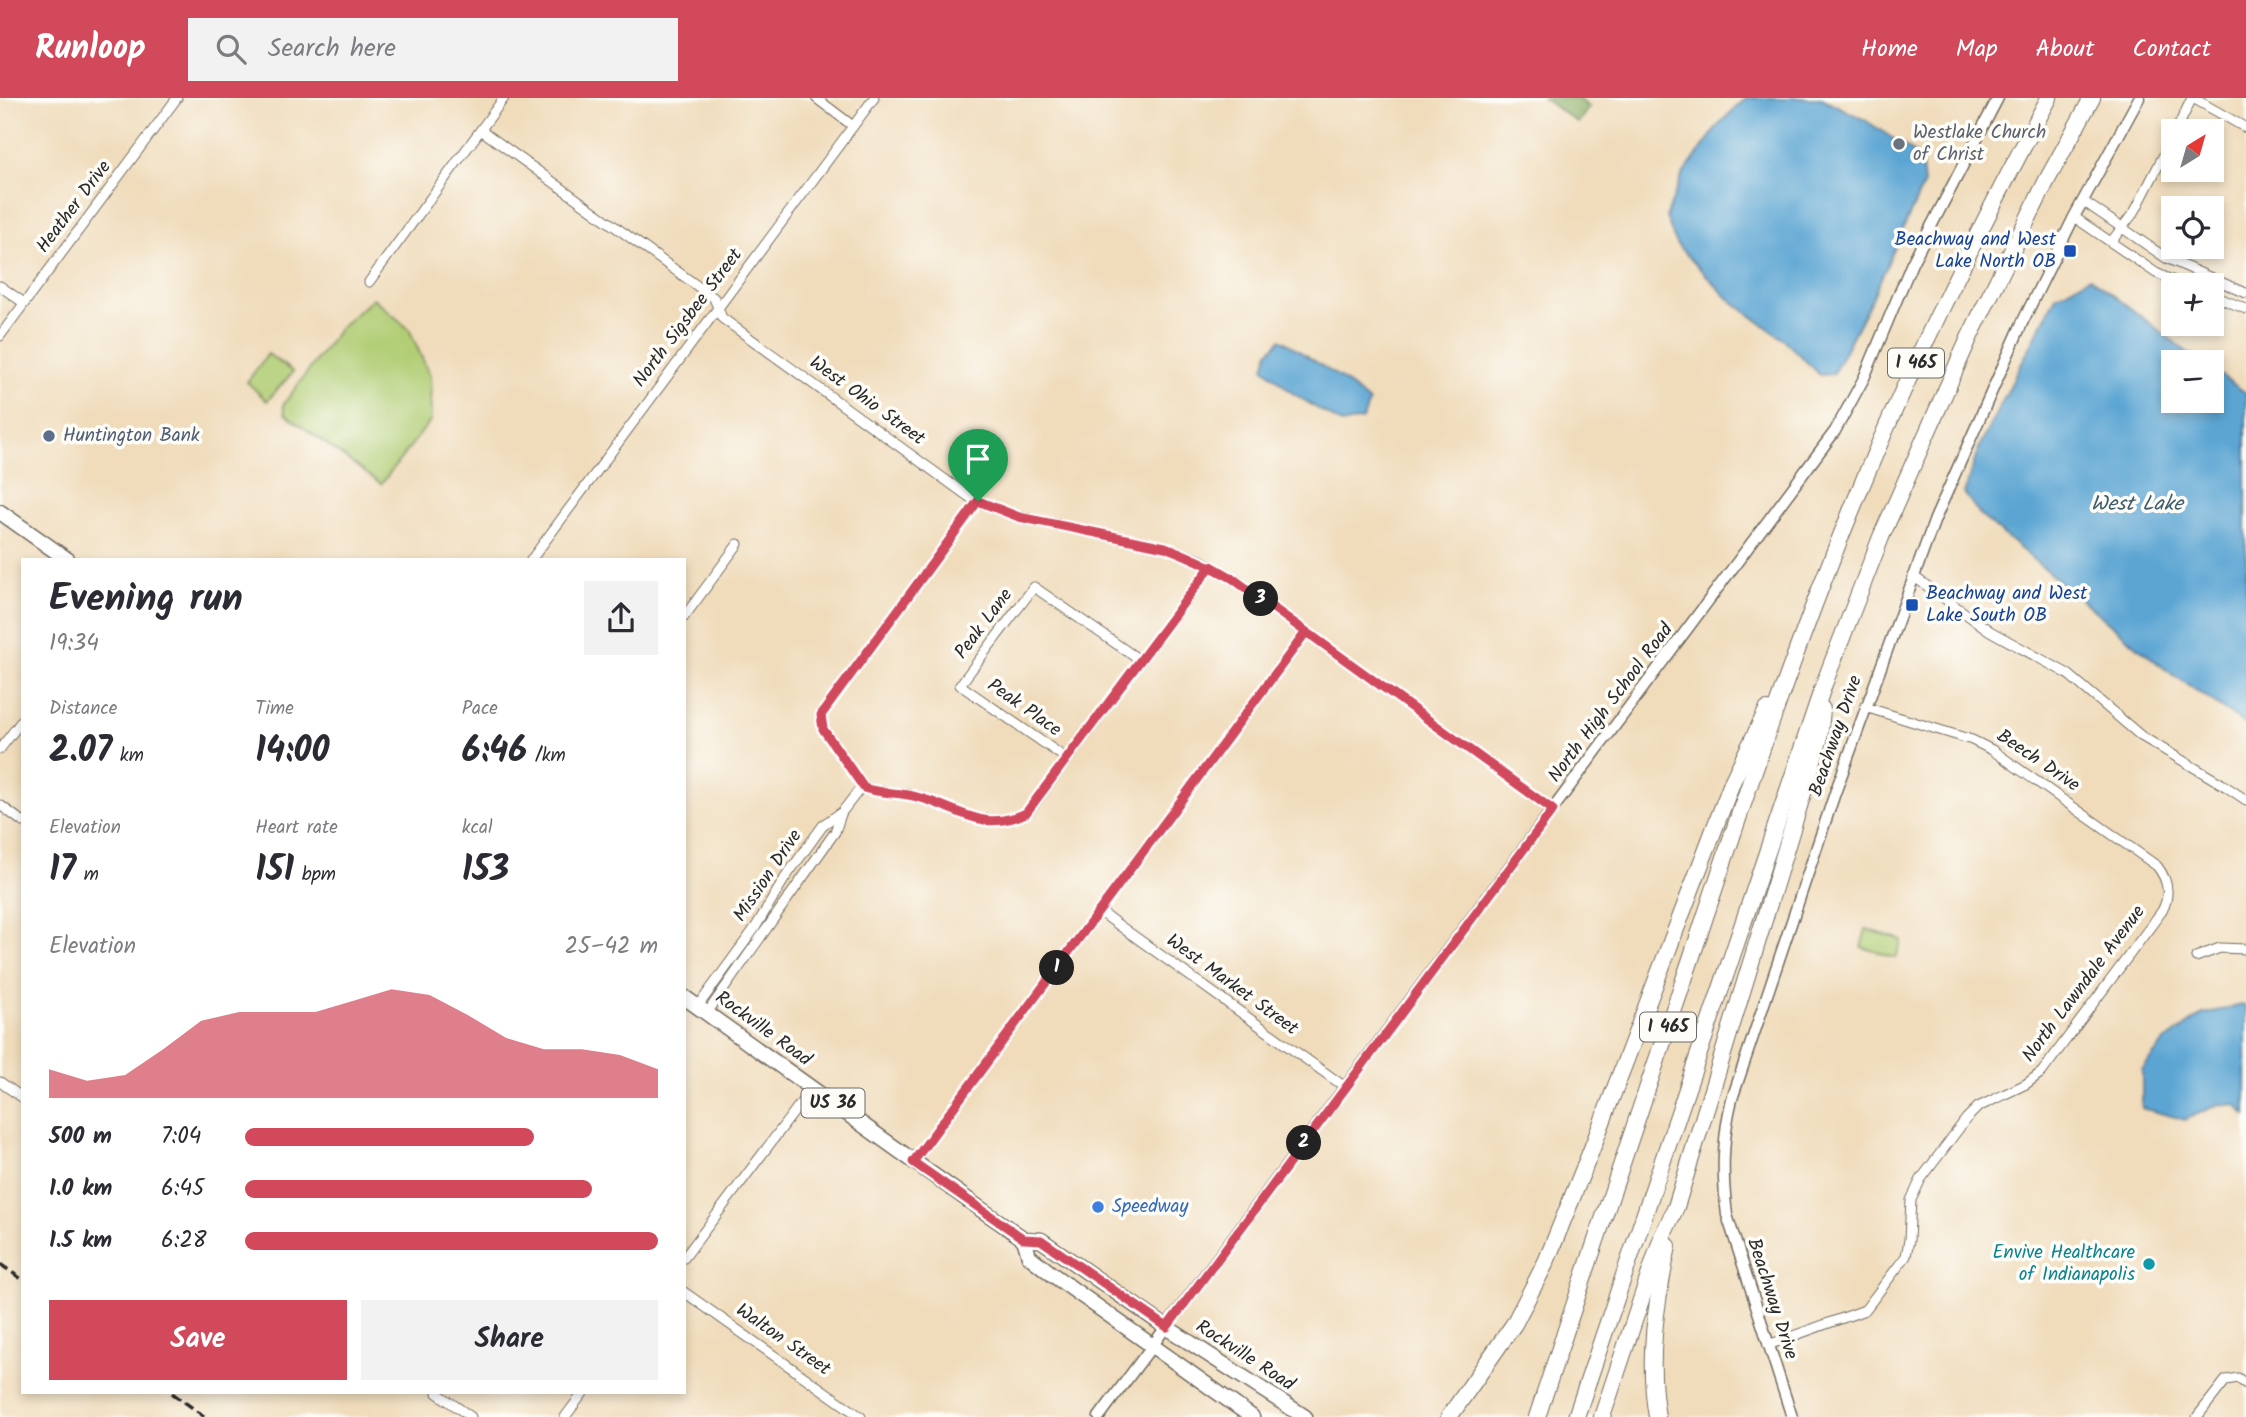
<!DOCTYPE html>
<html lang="en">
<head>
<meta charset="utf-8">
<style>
  :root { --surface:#fff; --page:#f2f2f3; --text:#2b2b33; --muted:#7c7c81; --accent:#d1495b }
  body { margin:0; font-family:Kalam,sans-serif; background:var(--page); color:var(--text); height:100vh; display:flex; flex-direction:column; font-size:26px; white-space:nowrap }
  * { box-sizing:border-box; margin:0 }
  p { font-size:23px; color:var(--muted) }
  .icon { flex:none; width:38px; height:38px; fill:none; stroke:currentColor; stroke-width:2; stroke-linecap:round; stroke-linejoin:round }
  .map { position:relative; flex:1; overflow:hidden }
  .sheet { position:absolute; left:21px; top:460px; width:665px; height:836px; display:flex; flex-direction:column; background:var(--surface); border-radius:0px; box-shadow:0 4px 10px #0003 }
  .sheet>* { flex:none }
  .needle { width:46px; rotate:37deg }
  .buttons { position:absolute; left:2161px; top:21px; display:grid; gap:14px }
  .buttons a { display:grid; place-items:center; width:63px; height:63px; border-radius:0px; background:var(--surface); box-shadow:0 4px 10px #0003; font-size:35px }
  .pin { position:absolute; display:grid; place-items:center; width:60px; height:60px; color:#fff; margin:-72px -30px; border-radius:50% 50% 50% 0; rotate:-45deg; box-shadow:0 0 7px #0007 }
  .pin .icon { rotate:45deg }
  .km { position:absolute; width:35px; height:35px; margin:-18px; border-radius:50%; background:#222; color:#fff; font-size:19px; line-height:35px; text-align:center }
  .round { display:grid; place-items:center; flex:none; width:74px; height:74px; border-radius:0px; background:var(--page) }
  .headline { display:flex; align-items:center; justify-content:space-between; height:119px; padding:0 28px }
  h1 { font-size:38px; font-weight:600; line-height:52px }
  .stats { display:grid; grid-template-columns:repeat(3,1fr); gap:10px; height:119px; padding:7px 28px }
  .stats div { display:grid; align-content:center }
  .stats b { font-size:35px; font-weight:600 }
  .stats small { font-size:19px; font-weight:400 }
  .stats p { font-size:19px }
  .chart { height:196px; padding:14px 28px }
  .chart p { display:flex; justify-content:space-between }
  .chart svg { width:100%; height:126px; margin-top:7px; fill:var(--accent); opacity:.7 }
  .button { display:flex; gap:14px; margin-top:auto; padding:14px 28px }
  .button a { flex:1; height:80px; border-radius:0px; background:var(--accent); color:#fff; font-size:28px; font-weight:600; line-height:80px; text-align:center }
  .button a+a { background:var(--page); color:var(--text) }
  ul { padding:0 28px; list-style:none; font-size:23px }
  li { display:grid; grid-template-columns:112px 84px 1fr; align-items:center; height:52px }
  li i { height:18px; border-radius:9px; background:var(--accent) }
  header { display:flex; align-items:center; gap:42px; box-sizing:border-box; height:98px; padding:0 35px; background:var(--accent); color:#fff }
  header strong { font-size:33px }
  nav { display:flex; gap:38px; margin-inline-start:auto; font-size:24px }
  .search { width:490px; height:63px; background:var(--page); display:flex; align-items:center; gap:18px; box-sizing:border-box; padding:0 24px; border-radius:0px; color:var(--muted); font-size:26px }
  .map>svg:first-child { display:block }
  .green { fill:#b1cd74; stroke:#6e7c50; stroke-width:2 }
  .forest { fill:#8cb066; stroke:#5c6e48; stroke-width:2 }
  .water { fill:#5ca5d3; stroke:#44687f; stroke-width:2 }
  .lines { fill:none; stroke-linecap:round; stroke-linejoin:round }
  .minor-casing { stroke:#70695d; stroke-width:11 }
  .tertiary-casing { stroke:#70695d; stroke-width:13 }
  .primary-casing { stroke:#70695d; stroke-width:17 }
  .motorway-casing { stroke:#70695d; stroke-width:18 }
  .minor { stroke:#fff; stroke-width:9 }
  .tertiary { stroke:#fff; stroke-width:10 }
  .primary { stroke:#fff; stroke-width:14 }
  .motorway { stroke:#fff; stroke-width:16 }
  .rail { stroke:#2b2b2b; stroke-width:3.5; stroke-dasharray:10 5; stroke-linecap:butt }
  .route-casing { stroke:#fff; stroke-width:14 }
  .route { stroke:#d1495b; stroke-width:9 }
  .worship-dot { fill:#6b7280; stroke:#fdfcf7; stroke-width:2.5 }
  .transit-dot { fill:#1a4fb4; stroke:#fdfcf7; stroke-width:2.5 }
  .service-dot { fill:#5c6f8a; stroke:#fdfcf7; stroke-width:2.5 }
  .shop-dot { fill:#3f7fe0; stroke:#fdfcf7; stroke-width:2.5 }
  .culture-dot { fill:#0f9aa8; stroke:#fdfcf7; stroke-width:2.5 }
  .labels { text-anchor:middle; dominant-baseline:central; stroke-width:7; stroke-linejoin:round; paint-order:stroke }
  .shield { fill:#fdfcf7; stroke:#6a6a68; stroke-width:2 }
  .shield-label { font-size:18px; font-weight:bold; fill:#2b2b2b }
  .worship-label { font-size:19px; fill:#5b616d; stroke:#fdfcf7; text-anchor:start }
  .street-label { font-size:19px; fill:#2b2b2b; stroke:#fdfcf7 }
  .transit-label { font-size:19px; fill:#164399; stroke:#fdfcf7; text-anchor:end }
  .service-label { font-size:19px; fill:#4e5e75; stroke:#fdfcf7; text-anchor:start }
  .shop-label { font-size:19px; fill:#366cbe; stroke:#fdfcf7; text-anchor:start }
  .culture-label { font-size:19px; fill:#0d838f; stroke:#fdfcf7; text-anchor:end }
  .water-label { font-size:21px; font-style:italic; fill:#3f5c6e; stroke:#fdfcf7 }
</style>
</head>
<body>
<header>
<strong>Runloop</strong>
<div class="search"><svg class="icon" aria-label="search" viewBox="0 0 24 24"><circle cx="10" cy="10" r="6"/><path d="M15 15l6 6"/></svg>Search here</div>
<nav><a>Home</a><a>Map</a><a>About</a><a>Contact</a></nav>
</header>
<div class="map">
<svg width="2246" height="1319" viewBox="0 0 2246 1319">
  <rect width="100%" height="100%" fill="#fdfcf7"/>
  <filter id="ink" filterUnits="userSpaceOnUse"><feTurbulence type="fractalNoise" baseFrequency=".0143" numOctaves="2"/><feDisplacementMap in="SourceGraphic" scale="14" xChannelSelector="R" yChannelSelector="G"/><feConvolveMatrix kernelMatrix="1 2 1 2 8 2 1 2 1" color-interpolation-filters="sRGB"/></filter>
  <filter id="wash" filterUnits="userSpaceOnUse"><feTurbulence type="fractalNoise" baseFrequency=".00686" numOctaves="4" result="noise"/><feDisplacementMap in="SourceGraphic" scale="28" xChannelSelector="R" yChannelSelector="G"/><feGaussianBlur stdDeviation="1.57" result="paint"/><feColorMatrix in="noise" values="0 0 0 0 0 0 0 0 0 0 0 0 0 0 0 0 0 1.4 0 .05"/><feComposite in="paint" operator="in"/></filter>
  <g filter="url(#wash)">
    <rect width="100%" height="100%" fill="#f0dcbb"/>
    <g class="green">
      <path d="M373,200L409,231L430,278L431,322L381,386L285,316L283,307L340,230Z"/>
      <path d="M268,256L293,274L267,303L247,284Z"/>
      <path d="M1866,831L1902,842L1896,860L1861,849Z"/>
    </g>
    <path class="forest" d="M1543,0H1577L1589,9L1578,25Z"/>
    <g class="water">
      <path d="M1746,0H1822L1865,22L1921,59L1924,85L1872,200L1833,276L1820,277L1784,242L1728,200L1676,146L1666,119L1682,78L1721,24Z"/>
      <path d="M2090,179L2200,264H2174V303H2212V271L2246,295V627L2161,568L1981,418L1964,395L1980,347L2056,198Z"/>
      <path d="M1281,241L1339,279L1369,304L1363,321L1342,326L1291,294L1264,270L1268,255Z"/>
      <path d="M2242,907L2246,908V1017L2236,1007L2219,1006L2185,1022L2142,1010V972L2164,944L2203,916Z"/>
    </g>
  </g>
  <g filter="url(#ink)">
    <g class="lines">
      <g class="minor-casing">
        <g id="minor">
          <path d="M816,0L853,28"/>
          <path d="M2193,0L2246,30"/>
          <path d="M481,32L714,200L722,220L972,401L1019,419L1165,449L1202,463L1232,480L1553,712"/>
          <path d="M2176,33L2192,0"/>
          <path d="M2083,103L2166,160L2246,195"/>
          <path d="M2074,119L2156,175L2183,187"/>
          <path d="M2111,144L2135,113L2174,37"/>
          <path d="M369,184L504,0"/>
          <path d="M0,188L24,205"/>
          <path d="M2212,197L2246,211"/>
          <path d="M0,238L177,0"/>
          <path d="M531,462L874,0"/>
          <path d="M1913,478L1990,533L2068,576L2141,638L2222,686L2246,702"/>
          <path d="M684,519L738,446"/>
          <path d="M0,651L23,621"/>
          <path d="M1067,661L960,587L1034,489L1141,563"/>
          <path d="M862,688C877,696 894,693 910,697C951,706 986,738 1029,713L1211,468"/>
          <path d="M862,688L823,630L821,617L978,403"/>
          <path d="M0,707L23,724"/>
          <path d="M1099,813L1345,989"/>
          <path d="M2196,859L2220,850L2246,851"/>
          <path d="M698,908L755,830L785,780L824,726L842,714L862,688"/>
          <path d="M707,915L835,734L841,716"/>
          <path d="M0,984L23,1000"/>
          <path d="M913,1064L1306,534"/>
          <path d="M684,1160L812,990"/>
          <path d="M684,1194L861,1319"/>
          <path d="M1768,1247L1865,1212L1906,1158L1909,1142L1911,1102L1921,1081L1966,1021L1978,1009L2026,986L2042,974L2162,813C2171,796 2168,782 2157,768L1992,652L1972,642L1865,609"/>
          <path d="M437,1295L471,1319"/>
          <path d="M565,1319L583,1295"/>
          <path d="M2197,1319L2226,1282L2238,1280L2246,1286"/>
        </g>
      </g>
      <g class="tertiary-casing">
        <g id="tertiary">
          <path d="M1099,1319L1835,333L1864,280L1912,165L1998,0"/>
          <path d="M1792,1319L1727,1117C1722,1077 1722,1041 1732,1001L1835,695L1935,421L2023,223L2074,119L2139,0"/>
        </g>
      </g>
      <g class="primary-casing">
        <g id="primary">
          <path d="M0,414L68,462"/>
          <path d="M684,899L982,1112L1024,1141L1041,1142L1166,1229L1305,1319"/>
          <path d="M1024,1141L1029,1158L1053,1177L1252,1319"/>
        </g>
      </g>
      <g class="motorway-casing">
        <g id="motorway">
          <path d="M1449,1319L1514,1226L1546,1164L1591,1053L1733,682L1767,612"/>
          <path d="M1537,1319C1590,1159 1644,999 1698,840C1746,696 1794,551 1852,411C1909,270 1977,134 2049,0"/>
          <path d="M1576,1319L1824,586L1881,439L1970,238L2047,82L2092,0"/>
          <path d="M1602,1319L1662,1139L1676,1109L1819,643L1822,611"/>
          <path d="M1657,1319C1647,1260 1656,1206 1668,1148"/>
        </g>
      </g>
      <use href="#minor" class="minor"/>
      <use href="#tertiary" class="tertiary"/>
      <use href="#primary" class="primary"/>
      <use href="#motorway" class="motorway"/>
      <g class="rail">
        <path d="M0,1166L23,1182"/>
        <path d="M172,1295L205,1319"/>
      </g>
    </g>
  </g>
  <g class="lines" filter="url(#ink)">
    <g class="route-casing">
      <path id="route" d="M978,403L1019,419L1165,449C1189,458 1210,468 1232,480L1306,534L913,1064L1024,1141L1041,1142L1167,1229L1553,712L1232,480L1211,468L1026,715C982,736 958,709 917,699C900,694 881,696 864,690L823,631L821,617L978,403"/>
    </g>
    <use href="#route" class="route"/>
  </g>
  <circle class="worship-dot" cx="1899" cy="46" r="7"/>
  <g class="transit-dot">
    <rect x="2063" y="146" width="14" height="14" rx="3.5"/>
    <rect x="1905" y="500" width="14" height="14" rx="3.5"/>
  </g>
  <circle class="service-dot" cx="49" cy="338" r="7"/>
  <circle class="shop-dot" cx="1098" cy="1109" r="7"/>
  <circle class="culture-dot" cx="2149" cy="1166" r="7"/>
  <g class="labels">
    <g class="shield">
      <rect x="1888" y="250.5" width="56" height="29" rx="5"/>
      <rect x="1640" y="914.5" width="56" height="29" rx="5"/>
      <rect x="801.5" y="990.5" width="63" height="29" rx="5"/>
    </g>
    <g class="shield-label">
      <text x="1916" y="265">I 465</text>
      <text x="1668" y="929">I 465</text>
      <text x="833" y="1005">US 36</text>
    </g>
    <g class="worship-label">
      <text x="1913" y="35">Westlake Church<tspan x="1913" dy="22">of Christ</tspan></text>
    </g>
    <g class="street-label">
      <text transform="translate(74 109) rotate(-53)">Heather Drive</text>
      <text transform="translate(688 220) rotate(-53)">North Sigsbee Street</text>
      <text transform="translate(867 303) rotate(36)">West Ohio Street</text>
      <text transform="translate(984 526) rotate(-53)">Peak Lane</text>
      <text transform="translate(1611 605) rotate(-53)">North High School Road</text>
      <text transform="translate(1024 610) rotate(35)">Peak Place</text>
      <text transform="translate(1836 638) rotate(-71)">Beachway Drive</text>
      <text transform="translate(2038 663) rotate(34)">Beech Drive</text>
      <text transform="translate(768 778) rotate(-56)">Mission Drive</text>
      <text transform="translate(2084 886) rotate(-53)">North Lawndale Avenue</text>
      <text transform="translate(1232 887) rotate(36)">West Market Street</text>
      <text transform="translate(763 931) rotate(36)">Rockville Road</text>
      <text transform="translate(1772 1201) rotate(72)">Beachway Drive</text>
      <text transform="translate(783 1242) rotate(35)">Walton Street</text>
      <text transform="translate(1245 1258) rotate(33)">Rockville Road</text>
    </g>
    <g class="transit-label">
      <text x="2056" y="142">Beachway and West<tspan x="2056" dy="22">Lake North OB</tspan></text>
      <text x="1926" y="496" text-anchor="start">Beachway and West<tspan x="1926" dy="22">Lake South OB</tspan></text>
    </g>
    <g class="service-label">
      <text x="63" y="338">Huntington Bank</text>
    </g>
    <g class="shop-label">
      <text x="1112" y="1109">Speedway</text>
    </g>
    <g class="culture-label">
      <text x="2135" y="1155">Envive Healthcare<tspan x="2135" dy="22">of Indianapolis</tspan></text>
    </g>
    <g class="water-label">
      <text x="2137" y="406">West Lake</text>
    </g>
  </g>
</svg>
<div class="buttons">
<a><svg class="needle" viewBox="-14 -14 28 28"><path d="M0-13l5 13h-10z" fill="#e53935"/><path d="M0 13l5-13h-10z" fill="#7c7c81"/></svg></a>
<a><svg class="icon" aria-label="locate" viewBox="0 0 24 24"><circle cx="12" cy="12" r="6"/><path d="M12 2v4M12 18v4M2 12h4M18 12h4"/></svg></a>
<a>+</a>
<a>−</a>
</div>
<div class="pin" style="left:978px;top:403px;background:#1e9e55"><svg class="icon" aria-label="arrive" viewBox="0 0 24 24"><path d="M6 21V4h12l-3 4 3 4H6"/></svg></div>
<b class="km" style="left:1057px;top:870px">1</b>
<b class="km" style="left:1304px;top:1045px">2</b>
<b class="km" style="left:1261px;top:501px">3</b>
<section class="sheet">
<div class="headline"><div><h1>Evening run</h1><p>19:34</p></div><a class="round"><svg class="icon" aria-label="share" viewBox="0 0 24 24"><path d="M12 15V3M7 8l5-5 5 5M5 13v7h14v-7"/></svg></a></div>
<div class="stats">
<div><p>Distance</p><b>2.07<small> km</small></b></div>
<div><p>Time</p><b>14:00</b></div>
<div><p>Pace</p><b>6:46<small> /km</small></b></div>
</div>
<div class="stats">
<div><p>Elevation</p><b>17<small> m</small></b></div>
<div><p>Heart rate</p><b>151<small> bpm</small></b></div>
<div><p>kcal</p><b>153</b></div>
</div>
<div class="chart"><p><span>Elevation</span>25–42 m</p>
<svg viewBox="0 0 160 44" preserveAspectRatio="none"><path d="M0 44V34L10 38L20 36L30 27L40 17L50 14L60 14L70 14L80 10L90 6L100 8L110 15L120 23L130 27L140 27L150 29L160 34V44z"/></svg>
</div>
<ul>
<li><b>500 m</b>7:04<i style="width:70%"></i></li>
<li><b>1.0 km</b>6:45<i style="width:84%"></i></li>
<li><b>1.5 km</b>6:28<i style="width:100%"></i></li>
</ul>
<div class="button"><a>Save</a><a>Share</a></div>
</section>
</div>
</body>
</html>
